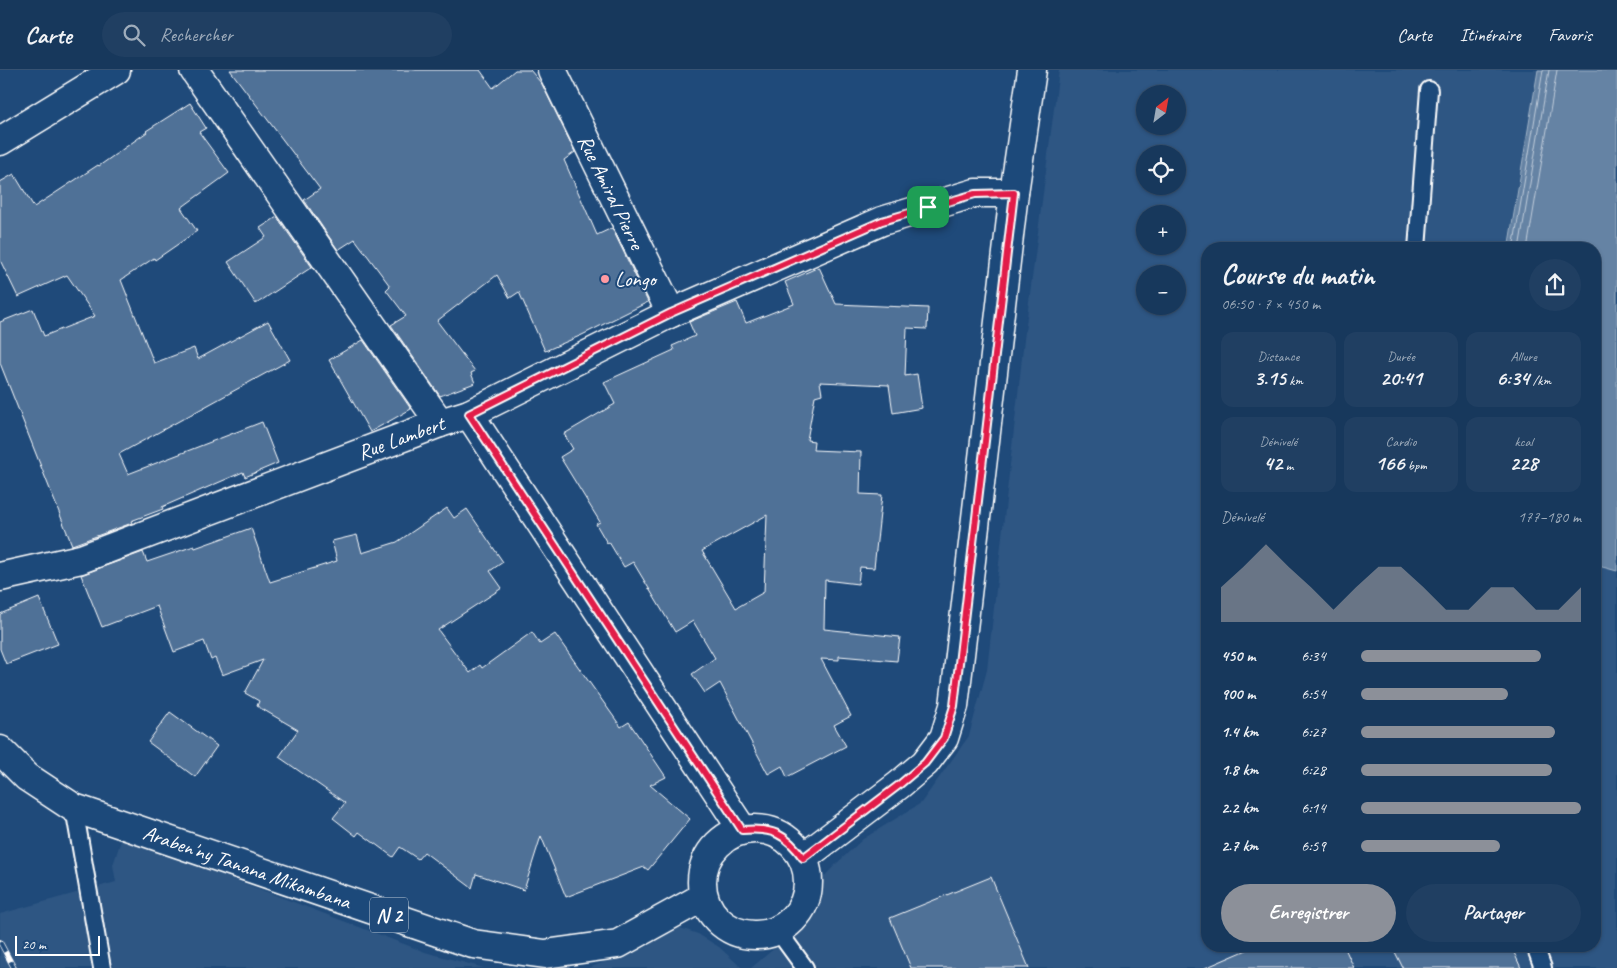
<!DOCTYPE html>
<html lang="fr">
<head>
<meta charset="utf-8">
<style>
  :root { --surface:#17385c; --page:#203f62; --text:#f1f3f6; --muted:#9eacbb; --line:#365272; --accent:#8c9099 }
  body { margin:0; font-family:Caveat,sans-serif; background:var(--page); color:var(--text); height:100vh; display:flex; flex-direction:column; font-size:19px; white-space:nowrap }
  * { box-sizing:border-box; margin:0 }
  p { font-size:16px; color:var(--muted) }
  .icon { flex:none; width:28px; height:28px; fill:none; stroke:currentColor; stroke-width:2; stroke-linecap:round; stroke-linejoin:round }
  .map { position:relative; flex:1; overflow:hidden }
  .panel { position:absolute; left:1201px; top:172px; width:400px; height:710px; display:flex; flex-direction:column; background:var(--surface); border-radius:20px; box-shadow:0 1px 4px #0004,0 0 0 1px var(--line) }
  .panel>* { flex:none }
  .needle { width:32px; rotate:31deg }
  .tools { position:absolute; left:1136px; top:15px; display:grid; gap:10px }
  .tools a { display:grid; place-items:center; width:50px; height:50px; border-radius:50%; background:var(--surface); box-shadow:0 1px 4px #0004,0 0 0 1px var(--line); font-size:25px }
  .scale { position:absolute; left:15px; bottom:12px; width:85px; box-sizing:border-box; padding-left:5px; border:2px solid #fff; border-top:0; font-size:14px; line-height:18px; white-space:nowrap; color:#fff; -webkit-text-stroke:4px #1f4a7a; paint-order:stroke }
  .pin { position:absolute; display:grid; place-items:center; width:42px; height:42px; color:#fff; margin:-21px; border-radius:10px; box-shadow:0 2px 8px #0006 }
  .round { display:grid; place-items:center; flex:none; width:52px; height:52px; border-radius:26px; background:var(--page) }
  .head { display:flex; align-items:center; justify-content:space-between; height:85px; padding:0 20px }
  h1 { font-size:28px; font-weight:700; line-height:38px }
  .metrics { display:grid; grid-template-columns:repeat(3,1fr); gap:8px; height:85px; padding:5px 20px }
  .metrics div { display:grid; align-content:center; border-radius:12px; background:var(--page); text-align:center }
  .metrics b { font-size:21px; font-weight:700 }
  .metrics small { font-size:14px; font-weight:400 }
  .metrics p { font-size:14px }
  .chart { height:140px; padding:10px 20px }
  .chart p { display:flex; justify-content:space-between }
  .chart svg { width:100%; height:90px; margin-top:5px; fill:var(--accent); opacity:.7 }
  .primary-button { display:flex; gap:10px; margin-top:auto; padding:10px 20px }
  .primary-button a { flex:1; height:58px; border-radius:30px; background:var(--accent); color:#fff; font-size:20px; font-weight:700; line-height:58px; text-align:center }
  .primary-button a+a { background:var(--page); color:var(--text) }
  ul { padding:0 20px; list-style:none; font-size:16px }
  li { display:grid; grid-template-columns:80px 60px 1fr; align-items:center; height:38px }
  li i { height:12px; border-radius:6px; background:var(--accent) }
  header { display:flex; align-items:center; gap:30px; box-sizing:border-box; height:70px; padding:0 25px; background:var(--surface); border-bottom:1px solid var(--line) }
  header strong { font-size:24px }
  nav { display:flex; gap:28px; margin-inline-start:auto; font-size:18px }
  .search { width:350px; height:45px; background:var(--page); display:flex; align-items:center; gap:12px; box-sizing:border-box; padding:0 18px; border-radius:28px; color:var(--muted); font-size:19px }
  .map>svg:first-child { display:block }
  .built { fill:#2e5683; fill-rule:evenodd }
  .water { fill:#6583a4; stroke:#a3b5c8 }
  .lines { fill:none; stroke-linecap:round; stroke-linejoin:round }
  .shore { stroke:#c1cddb; stroke-width:1 }
  .building { fill:#507197; stroke:#fff; fill-rule:evenodd }
  .service-casing { stroke:#fff; stroke-width:20 }
  .minor-casing { stroke:#fff; stroke-width:31 }
  .secondary-casing { stroke:#fff; stroke-width:31 }
  .primary-casing { stroke:#fff; stroke-width:31 }
  .service { stroke:#1f4a7a; stroke-width:16 }
  .minor { stroke:#1f4a7a; stroke-width:28 }
  .secondary { stroke:#1f4a7a; stroke-width:28 }
  .primary { stroke:#1f4a7a; stroke-width:28 }
  .rail-casing { stroke:#fff; stroke-width:5.5 }
  .rail { stroke:#1f4a7a; stroke-width:4; stroke-dasharray:11; stroke-linecap:butt }
  .route-casing { stroke:#fff; stroke-width:10 }
  .route { stroke:#e11d48; stroke-width:6 }
  .poi-dot { fill:#ff9aa2; stroke:#1f4a7a; stroke-width:2 }
  .labels { text-anchor:middle; dominant-baseline:central; stroke-width:4; stroke-linejoin:round; paint-order:stroke }
  .shield { fill:#1f4a7a; stroke:#bcc9d7; stroke-width:1 }
  .shield-label { font-size:20px; font-weight:bold; fill:#fff }
  .street-label { font-size:21px; fill:#fff; stroke:#1f4a7a }
  .poi-label { font-size:21px; fill:#fff; stroke:#1f4a7a; text-anchor:start }
</style>
</head>
<body>
<header>
<strong>Carte</strong>
<div class="search"><svg class="icon" aria-label="search" viewBox="0 0 24 24"><circle cx="10" cy="10" r="6"/><path d="M15 15l6 6"/></svg>Rechercher</div>
<nav><a>Carte</a><a>Itinéraire</a><a>Favoris</a></nav>
</header>
<div class="map">
<svg width="1617" height="898" viewBox="0 0 1617 898">
  <rect width="100%" height="100%" fill="#1f4a7a"/>
  <filter id="ink" filterUnits="userSpaceOnUse"><feTurbulence type="fractalNoise" baseFrequency=".02" numOctaves="2"/><feDisplacementMap in="SourceGraphic" scale="10" xChannelSelector="R" yChannelSelector="G"/><feConvolveMatrix kernelMatrix="1 2 1 2 8 2 1 2 1" color-interpolation-filters="sRGB"/></filter>
  <g filter="url(#ink)">
    <g class="built">
      <path d="M1059,0H1538L1508,179H1208V876H1595V477L1617,480V898H751L819,841L818,813L836,794L863,769L921,733L969,666L987,600L1024,270ZM1145,24H1178V56H1145ZM1145,84H1178V116H1145ZM1145,144H1178V176H1145ZM1145,204H1178V236H1145Z"/>
      <path d="M122,767L425,882L484,898H0V844L116,812L113,795Z"/>
      <path d="M666,853L698,864L719,877L742,898H588L649,876Z"/>
    </g>
    <path class="water" d="M1538,0H1617V501L1595,495V179H1508Z"/>
    <g class="lines">
      <g class="shore">
        <path d="M1513,179L1543,0"/>
        <path d="M1519,179L1549,0"/>
        <path d="M1527,179L1557,0"/>
      </g>
    </g>
    <g class="building">
      <path d="M230,0H480L493,18L515,0H530L542,14L575,82L564,90L597,165L612,158L648,232L582,265L545,281L519,222L510,228L497,205L437,251L475,301L471,303L475,313L440,326L391,255L406,246L386,220L390,216L355,169L338,180L304,130L320,119Z"/>
      <path d="M190,33L206,58L199,62L229,103L181,138L197,161L155,190L154,188L121,210L154,293L194,278L198,289L268,251L290,290L119,384L128,404L262,352L278,393L245,407L243,402L162,437L163,439L131,451L132,453L72,475L0,293V252L33,239L44,266L95,246L67,205L18,227L0,190V112L14,104L34,137L98,95L99,96L147,62L146,61Z"/>
      <path d="M277,147L312,197L256,234L228,192L266,167L260,158Z"/>
      <path d="M819,197L836,234L928,238L927,259L907,258L905,306L917,304L922,338L893,343L889,315L820,312L822,324L815,326L807,370L814,371L813,380L861,382L860,424L882,425L874,498L860,497L858,514L825,510L824,559L900,567L897,591L839,586V590L821,589L851,646L834,655L846,676L787,707L782,696L768,704L720,613L705,623L692,604L715,588L693,551L675,562L633,492L624,497L609,472L607,473L596,454L600,452L560,387L573,379L564,364L615,334L604,312L674,280L672,276L695,266L689,252L737,232L746,253L794,234L785,212ZM767,445L764,522L736,538L702,481Z"/>
      <path d="M363,270L411,339L370,362L329,290Z"/>
      <path d="M447,438L454,448L467,439L503,492L490,501L502,518L438,560L470,603L480,595L482,598L532,562L540,574L555,564L621,657L629,652L666,707L650,715L690,749L648,800L644,797L566,827L541,766L524,820L476,804L472,818L424,782L418,789L400,777L393,787L359,762L356,766L333,748L345,733L279,687L298,660L257,636L259,631L245,623L263,590L222,605L215,588L211,590L204,571L174,582L157,536L102,557L81,505L143,482L147,492L194,476L195,478L251,458L270,512L337,491L332,471L357,465L362,483L397,472Z"/>
      <path d="M39,528L58,574L6,594L0,579V544Z"/>
      <path d="M170,642L217,676L195,707L148,672Z"/>
      <path d="M991,807L1029,898H911L890,848Z"/>
      <path d="M1256,876H1344L1354,898H1205Z"/>
      <path d="M1392,876H1511L1521,898H1403Z"/>
    </g>
    <g class="lines">
      <g class="service-casing">
        <g id="service">
          <path d="M1417,179L1429,20"/>
          <path d="M74,738L102,898"/>
          <path d="M778,861L805,898"/>
          <path d="M1535,876L1543,898"/>
        </g>
      </g>
      <g class="minor-casing">
        <g id="minor">
          <path d="M194,0L440,353"/>
          <path d="M552,0L671,243"/>
          <path d="M0,71L116,0"/>
          <path d="M469,344L742,759"/>
          <path d="M0,507L81,489L440,353L469,344L671,243L882,151L975,123H1014"/>
        </g>
      </g>
      <g class="secondary-casing">
        <path id="secondary" d="M803,788L899,715L925,693L944,668L954,636L1014,123L1032,0"/>
      </g>
      <g class="primary-casing">
        <g id="primary">
          <path d="M0,680L27,707L74,738L473,874L545,884L618,874L703,827"/>
          <circle cx="755" cy="812" r="53"/>
        </g>
      </g>
      <use href="#service" class="service"/>
      <use href="#minor" class="minor"/>
      <use href="#secondary" class="secondary"/>
      <use href="#primary" class="primary"/>
      <g class="rail-casing">
        <path id="rail" d="M0,872L14,898"/>
      </g>
      <use href="#rail" class="rail"/>
    </g>
  </g>
  <g class="lines" filter="url(#ink)">
    <g class="route-casing">
      <path id="route" d="M1014,123L954,636L944,668L925,693L899,715L803,788C786,764 772,757 742,760L469,344L671,243L882,151L975,124Z"/>
    </g>
    <use href="#route" class="route"/>
  </g>
  <circle class="poi-dot" cx="605" cy="209" r="5"/>
  <g class="labels">
    <rect class="shield" x="370" y="827.5" width="38" height="35" rx="4"/>
    <g class="shield-label">
      <text x="389" y="845">N 2</text>
    </g>
    <g class="street-label">
      <text transform="translate(611 122) rotate(64)">Rue Amiral Pierre</text>
      <text transform="translate(401 368) rotate(-20)">Rue Lambert</text>
      <text transform="translate(247 797) rotate(19)">Araben'ny Tanana Mikambana</text>
    </g>
    <g class="poi-label">
      <text x="615" y="209">Longo</text>
    </g>
  </g>
</svg>
<div class="tools">
<a><svg class="needle" viewBox="-14 -14 28 28"><path d="M0-13l5 13h-10z" fill="#e53935"/><path d="M0 13l5-13h-10z" fill="#9eacbb"/></svg></a>
<a><svg class="icon" aria-label="locate" viewBox="0 0 24 24"><circle cx="12" cy="12" r="6"/><path d="M12 2v4M12 18v4M2 12h4M18 12h4"/></svg></a>
<a>+</a>
<a>−</a>
</div>
<div class="scale">20 m</div>
<div class="pin" style="left:928px;top:137px;background:#1e9e55"><svg class="icon" aria-label="arrive" viewBox="0 0 24 24"><path d="M6 21V4h12l-3 4 3 4H6"/></svg></div>
<section class="panel">
<div class="head"><div><h1>Course du matin</h1><p>06:50 · 7 × 450 m</p></div><a class="round"><svg class="icon" aria-label="share" viewBox="0 0 24 24"><path d="M12 15V3M7 8l5-5 5 5M5 13v7h14v-7"/></svg></a></div>
<div class="metrics">
<div><p>Distance</p><b>3.15<small> km</small></b></div>
<div><p>Durée</p><b>20:41</b></div>
<div><p>Allure</p><b>6:34<small> /km</small></b></div>
</div>
<div class="metrics">
<div><p>Dénivelé</p><b>42<small> m</small></b></div>
<div><p>Cardio</p><b>166<small> bpm</small></b></div>
<div><p>kcal</p><b>228</b></div>
</div>
<div class="chart"><p><span>Dénivelé</span>177–180 m</p>
<svg viewBox="0 0 160 44" preserveAspectRatio="none"><path d="M0 44V27L10 17L20 6L30 17L40 27L50 38L60 27L70 17L80 17L90 27L100 38L110 38L120 27L130 27L140 38L150 38L160 27V44z"/></svg>
</div>
<ul>
<li><b>450 m</b>6:34<i style="width:82%"></i></li>
<li><b>900 m</b>6:54<i style="width:67%"></i></li>
<li><b>1.4 km</b>6:27<i style="width:88%"></i></li>
<li><b>1.8 km</b>6:28<i style="width:87%"></i></li>
<li><b>2.2 km</b>6:14<i style="width:100%"></i></li>
<li><b>2.7 km</b>6:59<i style="width:63%"></i></li>
</ul>
<div class="primary-button"><a>Enregistrer</a><a>Partager</a></div>
</section>
</div>
</body>
</html>
